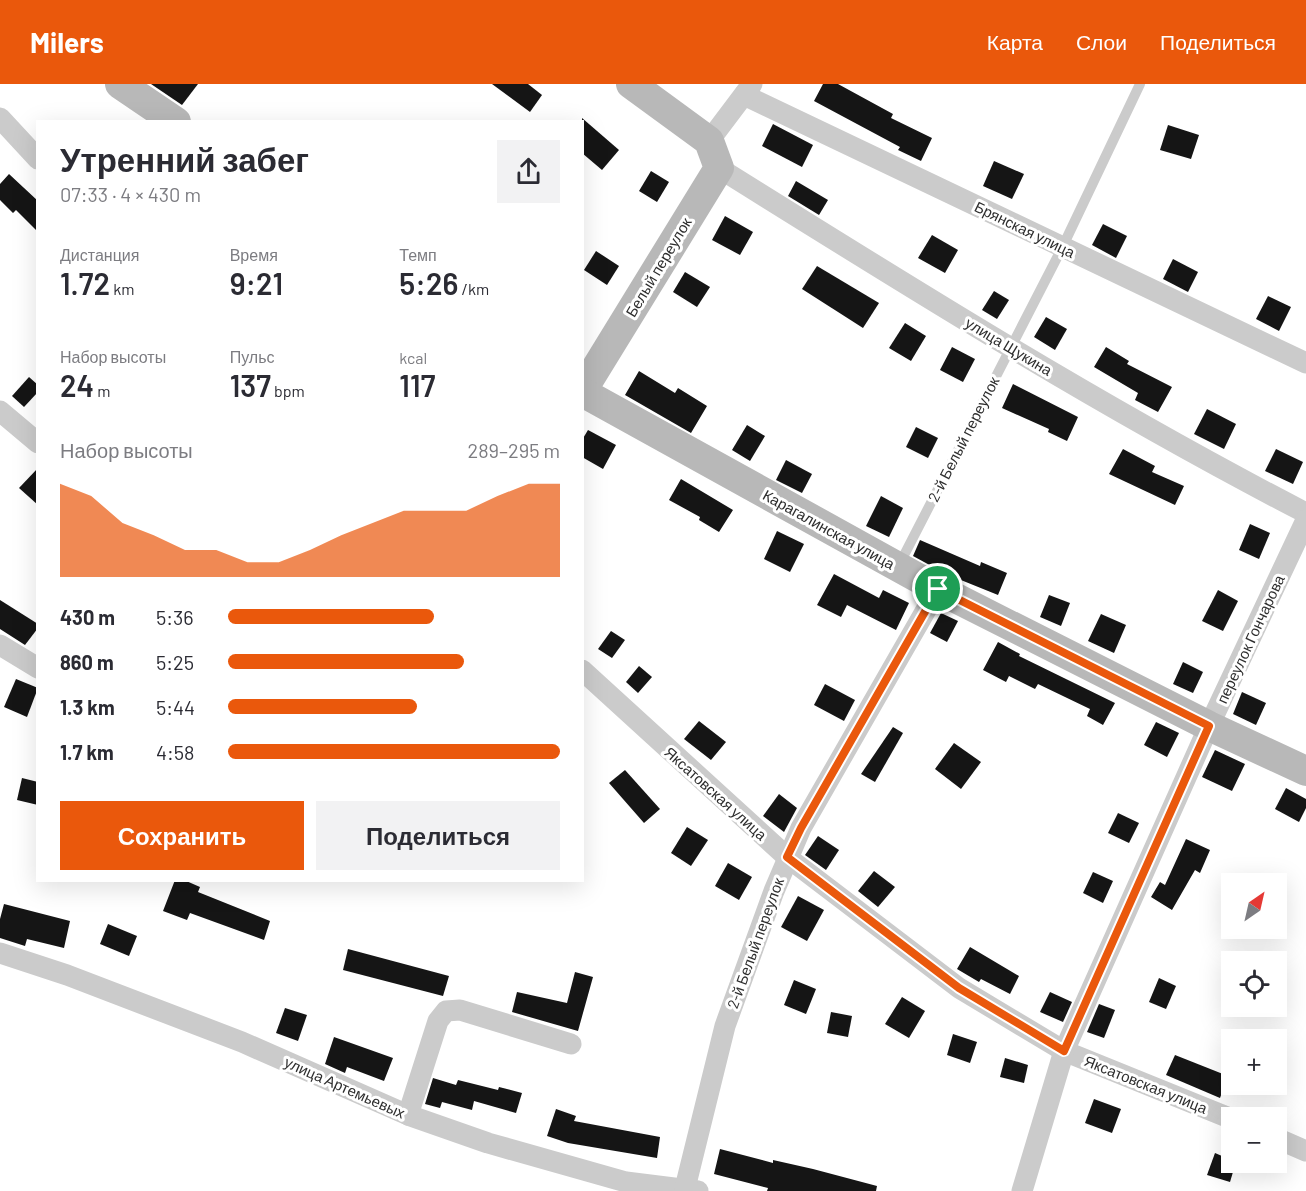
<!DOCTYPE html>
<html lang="ru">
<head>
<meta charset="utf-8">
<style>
  :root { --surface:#fff; --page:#f2f2f3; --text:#2b2b33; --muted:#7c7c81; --accent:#ea580c }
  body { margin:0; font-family:Barlow,sans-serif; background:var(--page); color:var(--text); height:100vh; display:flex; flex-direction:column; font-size:22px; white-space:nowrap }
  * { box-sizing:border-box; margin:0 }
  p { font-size:20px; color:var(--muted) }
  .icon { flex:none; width:33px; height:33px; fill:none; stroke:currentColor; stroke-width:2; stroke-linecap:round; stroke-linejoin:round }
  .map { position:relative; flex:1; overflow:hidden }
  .drawer { position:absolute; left:36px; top:36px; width:548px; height:762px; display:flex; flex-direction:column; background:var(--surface); border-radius:0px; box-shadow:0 6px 24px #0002 }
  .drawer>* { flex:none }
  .needle { width:39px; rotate:34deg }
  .fabs { position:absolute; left:1221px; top:789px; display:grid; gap:12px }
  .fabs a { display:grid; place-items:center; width:66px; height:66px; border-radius:0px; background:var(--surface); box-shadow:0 6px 24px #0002; font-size:30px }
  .pin { position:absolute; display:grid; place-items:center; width:51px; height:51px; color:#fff; margin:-26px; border:3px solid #fff; border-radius:50%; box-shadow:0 2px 6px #0007 }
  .round { display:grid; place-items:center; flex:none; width:63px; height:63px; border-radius:0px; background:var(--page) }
  .head { display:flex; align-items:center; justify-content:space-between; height:102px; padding:0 24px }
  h1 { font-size:33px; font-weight:600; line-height:45px }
  .stats { display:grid; grid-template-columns:repeat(3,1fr); gap:9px; height:102px; padding:6px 24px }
  .stats div { display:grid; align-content:center }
  .stats b { font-size:30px; font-weight:600 }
  .stats small { font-size:16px; font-weight:400 }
  .stats p { font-size:16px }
  .chart { height:168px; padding:12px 24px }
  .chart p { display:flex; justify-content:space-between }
  .chart svg { width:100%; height:108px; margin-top:6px; fill:var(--accent); opacity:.7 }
  .button { display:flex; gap:12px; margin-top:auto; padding:12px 24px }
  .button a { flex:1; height:69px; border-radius:0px; background:var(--accent); color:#fff; font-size:24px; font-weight:600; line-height:69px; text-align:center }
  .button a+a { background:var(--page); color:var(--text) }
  ul { padding:0 24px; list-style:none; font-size:20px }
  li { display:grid; grid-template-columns:96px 72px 1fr; align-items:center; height:45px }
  li i { height:15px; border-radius:8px; background:var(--accent) }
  header { display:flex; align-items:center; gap:36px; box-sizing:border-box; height:84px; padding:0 30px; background:var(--accent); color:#fff }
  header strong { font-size:28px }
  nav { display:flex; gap:33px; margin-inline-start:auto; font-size:21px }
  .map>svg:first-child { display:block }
  .building { fill:#151515 }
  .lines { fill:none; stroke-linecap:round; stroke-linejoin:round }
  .lane { stroke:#cbcbcb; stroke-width:10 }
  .street { stroke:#cbcbcb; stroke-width:21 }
  .secondary { stroke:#b8b8b8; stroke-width:30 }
  .route-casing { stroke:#fff; stroke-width:12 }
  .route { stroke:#ea580c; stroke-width:8 }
  .labels { text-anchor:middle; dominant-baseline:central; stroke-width:6; stroke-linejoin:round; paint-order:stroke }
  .street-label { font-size:15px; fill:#2e2e2e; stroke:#fff }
</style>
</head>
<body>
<header>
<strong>Milers</strong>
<nav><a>Карта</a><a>Слои</a><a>Поделиться</a></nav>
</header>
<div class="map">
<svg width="1306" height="1107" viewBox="0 0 1306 1107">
  <rect width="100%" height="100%" fill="#fff"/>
  <g class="building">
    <path d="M151,0H198L182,21Z"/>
    <path d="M492,0H528L542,11L530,28Z"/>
    <path d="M823,0H838L893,30L891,34L932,54L921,77L898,66L900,63L814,17Z"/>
    <path d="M582,34L619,66L602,86L582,69Z"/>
    <path d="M773,40L813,61L802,83L762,62Z"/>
    <path d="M1168,41L1199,51L1191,75L1160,66Z"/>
    <path d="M994,77L1024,90L1012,115L983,102Z"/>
    <path d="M651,87L669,98L657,118L639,107Z"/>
    <path d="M9,90L38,117V148L16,126L13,129L0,116V100Z"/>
    <path d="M796,97L828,116L819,131L788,112Z"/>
    <path d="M725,132L753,148L740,171L712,156Z"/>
    <path d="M1103,140L1127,152L1116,174L1092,161Z"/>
    <path d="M932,151L958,166L945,189L918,174Z"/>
    <path d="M596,167L619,182L607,201L584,186Z"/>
    <path d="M1173,175L1198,188L1188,208L1163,195Z"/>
    <path d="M817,182L879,219L863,244L802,205Z"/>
    <path d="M685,188L710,203L697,223L673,208Z"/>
    <path d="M994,207L1009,216L997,235L982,226Z"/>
    <path d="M1268,212L1291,223L1279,247L1256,235Z"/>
    <path d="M1046,233L1067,245L1055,266L1034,253Z"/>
    <path d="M905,239L926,252L911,277L889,264Z"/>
    <path d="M952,263L975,275L963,298L940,286Z"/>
    <path d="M1106,263L1129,277L1127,280L1172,303L1158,328L1135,316L1138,309L1094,283Z"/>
    <path d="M639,287L675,309L678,304L707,322L691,349L625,311Z"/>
    <path d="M29,293L38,301V308L24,323L12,312Z"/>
    <path d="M1013,300L1078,333L1067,357L1048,348L1049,345L1002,324Z"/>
    <path d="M1207,325L1236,340L1224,365L1194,350Z"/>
    <path d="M747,341L765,352L750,377L732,366Z"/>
    <path d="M916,343L938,354L928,374L906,363Z"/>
    <path d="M588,346L616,361L603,385L582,373V356Z"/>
    <path d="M1123,365L1155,382L1152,388L1184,402L1175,421L1109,390Z"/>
    <path d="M1276,365L1303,378L1293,400L1265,387Z"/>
    <path d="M786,376L812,390L802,409L776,396Z"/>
    <path d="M38,384V421L19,404Z"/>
    <path d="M681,395L733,426L719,448L699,436L700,433L669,416Z"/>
    <path d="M881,412L903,424L889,453L866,442Z"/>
    <path d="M1250,440L1270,449L1259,475L1239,466Z"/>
    <path d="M777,447L804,460L790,488L764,475Z"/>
    <path d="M920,456L980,482L981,478L1007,489L998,511L946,490L913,472Z"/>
    <path d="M834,490L879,514L883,506L909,519L896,546L847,521L841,533L817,521Z"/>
    <path d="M1218,506L1238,517L1223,547L1202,537Z"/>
    <path d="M1049,511L1070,519L1061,542L1040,533Z"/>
    <path d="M0,516L38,540V544L25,561L0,545Z"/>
    <path d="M941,529L958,537L947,558L930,549Z"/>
    <path d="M1101,530L1126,541L1114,569L1088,557Z"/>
    <path d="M611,547L625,556L612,574L598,565Z"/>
    <path d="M998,558L1020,570L1019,572L1115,619L1103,641L1087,632L1090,625L1038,600L1035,605L1009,592L1006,598L983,586Z"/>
    <path d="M1183,578L1203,588L1193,609L1173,600Z"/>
    <path d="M639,582L652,593L638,609L626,598Z"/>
    <path d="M16,595L38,604L27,633L4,623Z"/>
    <path d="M825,600L855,616L844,637L814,621Z"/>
    <path d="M1242,608L1266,619L1256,641L1233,630Z"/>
    <path d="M699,637L726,658L711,676L684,655Z"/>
    <path d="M1156,638L1179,649L1167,673L1144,661Z"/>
    <path d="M893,643L903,649L875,698L861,690Z"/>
    <path d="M954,659L981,678L961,705L935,685Z"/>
    <path d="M1215,666L1245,680L1232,707L1202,693Z"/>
    <path d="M625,686L660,725L644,739L609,699Z"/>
    <path d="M22,694L38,698V721L17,716Z"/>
    <path d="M1286,704L1306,715V724L1299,738L1275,725Z"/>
    <path d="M779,710L797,724L784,748L763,732Z"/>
    <path d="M1118,729L1139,739L1129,759L1108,749Z"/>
    <path d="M687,743L708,756L691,782L671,769Z"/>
    <path d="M818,752L839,766L826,786L805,771Z"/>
    <path d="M1186,755L1210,766L1200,789L1195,786L1172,826L1151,813L1160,798L1165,801Z"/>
    <path d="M728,779L752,793L739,816L715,802Z"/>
    <path d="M874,787L895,803L878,823L858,807Z"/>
    <path d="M1093,788L1113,797L1103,819L1083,809Z"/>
    <path d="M175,796H184L200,803L198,808L270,837L264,856L190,829L187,836L163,827Z"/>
    <path d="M798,812L824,826L807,857L781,843Z"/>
    <path d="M4,820L70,837L64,864L27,855L25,862L0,854V835Z"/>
    <path d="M108,840L137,852L129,872L100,860Z"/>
    <path d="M970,863L1019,892L1010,910L981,895L979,898L957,885Z"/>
    <path d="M348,865L449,892L443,912L343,886Z"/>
    <path d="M575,888L593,893L578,947L512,928L517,908L567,919Z"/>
    <path d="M1159,894L1176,902L1166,925L1149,918Z"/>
    <path d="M794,896L816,905L806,930L784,921Z"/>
    <path d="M1050,908L1072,918L1063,938L1040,928Z"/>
    <path d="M902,913L925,927L909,954L885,940Z"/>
    <path d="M1099,920L1115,926L1104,954L1087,948Z"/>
    <path d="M285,924L307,931L298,957L276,949Z"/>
    <path d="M831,928L852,932L848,953L827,949Z"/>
    <path d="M953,950L977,958L970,979L947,971Z"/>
    <path d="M334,953L393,974L384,997L347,983L345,989L325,980Z"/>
    <path d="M1175,971L1228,992L1220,1014L1166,991Z"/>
    <path d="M1005,974L1028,981L1024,999L1000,993Z"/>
    <path d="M433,994L456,1001L458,996L498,1006L499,1003L522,1009L516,1029L474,1017L472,1026L442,1018L440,1024L425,1020Z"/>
    <path d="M1094,1015L1121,1025L1112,1049L1085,1039Z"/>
    <path d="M556,1025L576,1032L574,1037L660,1053L657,1074L568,1059L547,1052Z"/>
    <path d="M720,1065L773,1079V1076L813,1085L877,1102L876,1107H767L768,1104L714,1090Z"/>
    <path d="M1215,1069L1236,1078L1230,1098L1207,1091Z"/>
  </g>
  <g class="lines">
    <path class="lane" d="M899,481L1062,164L1140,0"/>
    <g class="street">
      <path d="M744,11L1306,279"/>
      <path d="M0,34L38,75"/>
      <path d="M709,57L752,0"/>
      <path d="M719,84C911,204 1104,325 1306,429"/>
      <path d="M0,327L38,359"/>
      <path d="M0,561L38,584"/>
      <path d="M582,586L787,773L959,904L1064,967L1232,1035"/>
      <path d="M0,869L67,891L242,958L408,1031L488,1059L626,1098L698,1107"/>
      <path d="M408,1031L438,937L446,927L460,926L571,960"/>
      <path d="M1276,1054L1306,1067"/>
      <path d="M685,1104L725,942L774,807L801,744L938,505"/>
      <path d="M1022,1107L1064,967L1209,642L1306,436"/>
    </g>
    <g class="secondary">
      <path d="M120,0L176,38"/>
      <path d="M582,307L719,84L709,57L631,0"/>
      <path d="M582,308L938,505L1209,642L1306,687"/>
    </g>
  </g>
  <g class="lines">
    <g class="route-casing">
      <path id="route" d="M938,505L1209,642L1064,967L959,904L787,773L801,744Z"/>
    </g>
    <use href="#route" class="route"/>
  </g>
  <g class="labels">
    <g class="street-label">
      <text transform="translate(1025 145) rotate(26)">Брянская улица</text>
      <text transform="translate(658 183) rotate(-59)">Белый переулок</text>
      <text transform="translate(1009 262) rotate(31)">улица Щукина</text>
      <text transform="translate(963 355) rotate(-63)">2-й Белый переулок</text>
      <text transform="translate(829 445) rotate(29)">Карагалинская улица</text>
      <text transform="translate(1250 555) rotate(-65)">переулок Гончарова</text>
      <text transform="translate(716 709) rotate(42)">Яксатовская улица</text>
      <text transform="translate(755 859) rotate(-70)">2-й Белый переулок</text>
      <text transform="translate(1146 1000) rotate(22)">Яксатовская улица</text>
      <text transform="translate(345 1003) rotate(24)">улица Артемьевых</text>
    </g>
  </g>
</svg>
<div class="fabs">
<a><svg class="needle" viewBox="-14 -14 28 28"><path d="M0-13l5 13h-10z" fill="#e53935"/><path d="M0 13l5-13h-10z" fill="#7c7c81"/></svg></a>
<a><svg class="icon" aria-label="locate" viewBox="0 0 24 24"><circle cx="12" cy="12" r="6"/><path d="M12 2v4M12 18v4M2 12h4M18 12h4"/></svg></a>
<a>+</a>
<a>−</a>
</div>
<div class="pin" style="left:938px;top:505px;background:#1e9e55"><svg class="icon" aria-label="arrive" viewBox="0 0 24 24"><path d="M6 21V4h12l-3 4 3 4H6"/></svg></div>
<section class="drawer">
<div class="head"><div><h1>Утренний забег</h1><p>07:33 · 4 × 430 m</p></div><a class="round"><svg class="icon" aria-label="share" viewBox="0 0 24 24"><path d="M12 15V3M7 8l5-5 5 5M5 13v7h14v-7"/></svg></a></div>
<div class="stats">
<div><p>Дистанция</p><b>1.72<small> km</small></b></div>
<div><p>Время</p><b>9:21</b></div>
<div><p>Темп</p><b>5:26<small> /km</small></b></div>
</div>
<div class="stats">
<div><p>Набор высоты</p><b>24<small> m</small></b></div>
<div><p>Пульс</p><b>137<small> bpm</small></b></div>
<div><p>kcal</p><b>117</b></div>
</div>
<div class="chart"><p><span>Набор высоты</span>289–295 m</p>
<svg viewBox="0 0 160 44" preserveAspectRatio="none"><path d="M0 44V6L10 11L20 22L30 27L40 33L50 33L60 38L70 38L80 33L90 27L100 22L110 17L120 17L130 17L140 11L150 6L160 6V44z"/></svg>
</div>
<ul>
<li><b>430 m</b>5:36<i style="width:62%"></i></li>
<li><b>860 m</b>5:25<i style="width:71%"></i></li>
<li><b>1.3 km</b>5:44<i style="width:57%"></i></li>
<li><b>1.7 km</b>4:58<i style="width:100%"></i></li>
</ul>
<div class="button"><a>Сохранить</a><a>Поделиться</a></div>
</section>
</div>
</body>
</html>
